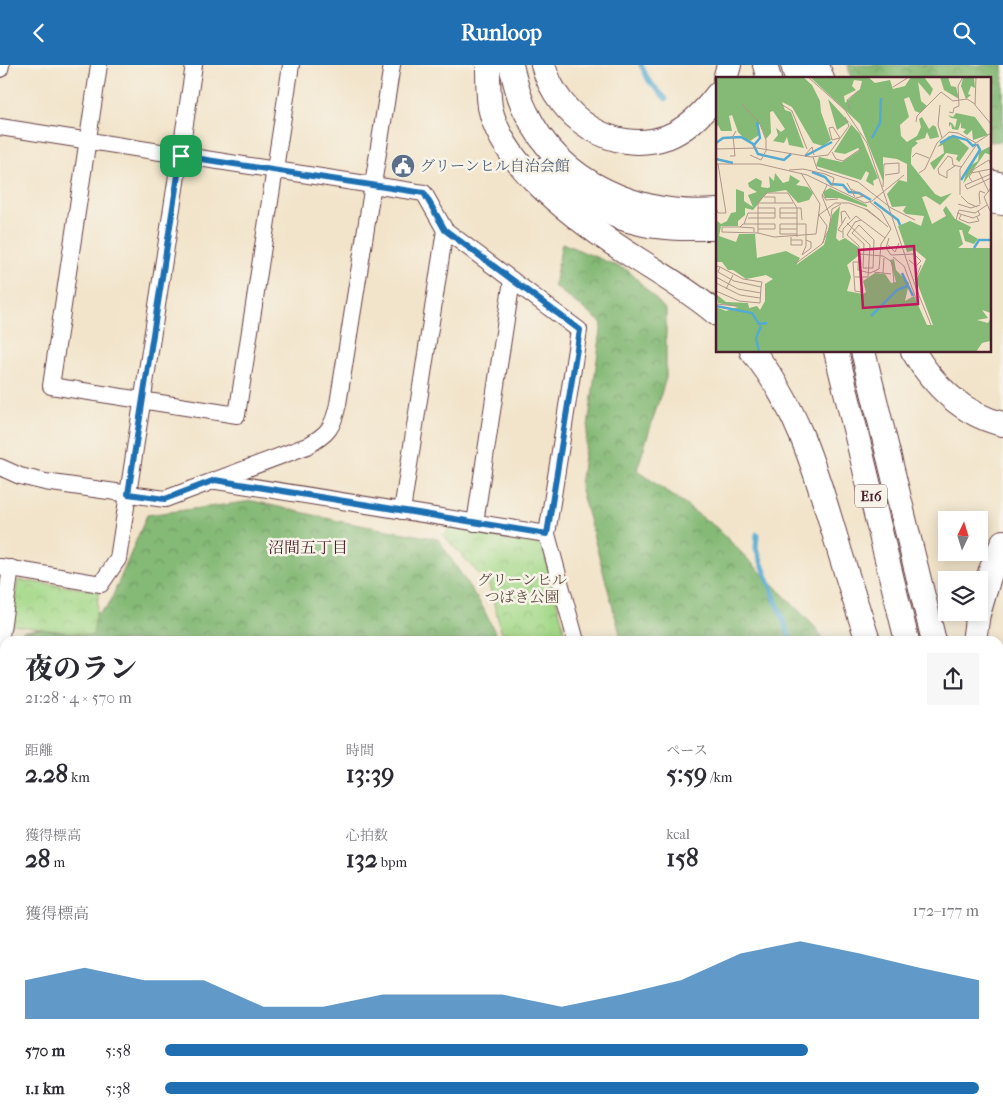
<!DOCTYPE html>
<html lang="ja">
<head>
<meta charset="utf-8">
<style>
  :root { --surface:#fff; --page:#f7f7f7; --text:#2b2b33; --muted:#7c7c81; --accent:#1f6fb2 }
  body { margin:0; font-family:"IM FELL French Canon","Noto Serif JP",serif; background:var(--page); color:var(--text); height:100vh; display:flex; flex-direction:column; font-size:19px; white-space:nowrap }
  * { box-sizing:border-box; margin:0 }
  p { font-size:16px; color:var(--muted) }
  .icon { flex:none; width:28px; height:28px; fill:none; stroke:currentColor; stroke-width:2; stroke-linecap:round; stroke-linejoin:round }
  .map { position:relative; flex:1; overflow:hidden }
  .details { position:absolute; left:0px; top:571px; width:1004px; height:481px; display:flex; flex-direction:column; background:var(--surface); border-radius:15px 15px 0 0; box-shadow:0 2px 12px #0003 }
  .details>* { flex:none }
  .needle { width:32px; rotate:4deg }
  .fabs { position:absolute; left:938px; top:446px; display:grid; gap:10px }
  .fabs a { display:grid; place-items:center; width:50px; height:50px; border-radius:0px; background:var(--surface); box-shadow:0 2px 12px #0003; font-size:25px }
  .pin { position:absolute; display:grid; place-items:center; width:42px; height:42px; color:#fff; margin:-21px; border-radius:10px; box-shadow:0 2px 8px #0006 }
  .round { display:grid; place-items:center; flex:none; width:52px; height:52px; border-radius:0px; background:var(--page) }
  .summary { display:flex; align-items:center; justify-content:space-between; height:85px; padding:0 25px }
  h1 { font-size:28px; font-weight:800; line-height:38px }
  .stats { display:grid; grid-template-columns:repeat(3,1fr); gap:8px; height:85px; padding:5px 25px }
  .stats div { display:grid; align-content:center }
  .stats b { font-size:25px; font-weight:800 }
  .stats small { font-size:14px; font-weight:400 }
  .stats p { font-size:14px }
  .chart { height:140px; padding:10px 25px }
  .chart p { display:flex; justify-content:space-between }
  .chart svg { width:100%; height:90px; margin-top:5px; fill:var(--accent); opacity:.7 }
  ul { padding:0 25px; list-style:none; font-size:16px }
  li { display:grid; grid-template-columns:80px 60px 1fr; align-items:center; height:38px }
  li i { height:12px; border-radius:6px; background:var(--accent) }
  header { display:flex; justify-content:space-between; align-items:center; height:65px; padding:0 25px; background:var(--accent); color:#fff; font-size:22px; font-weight:800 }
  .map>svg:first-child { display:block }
  .forest { fill:url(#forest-crowns); stroke:#676c50 }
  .park { fill:url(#park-crowns); stroke:#787c5a }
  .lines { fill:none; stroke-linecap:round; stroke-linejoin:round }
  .stream { stroke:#54aad1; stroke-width:5 }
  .minor-casing { stroke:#633d43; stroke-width:18 }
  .highway-casing { stroke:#633d43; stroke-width:26 }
  .minor { stroke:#fff; stroke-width:16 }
  .highway { stroke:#fff; stroke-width:24 }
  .route-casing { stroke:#fff; stroke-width:10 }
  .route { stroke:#1f6fb2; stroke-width:6 }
  .labels { text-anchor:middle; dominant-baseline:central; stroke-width:5; stroke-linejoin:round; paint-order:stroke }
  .shield { fill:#f7f3e8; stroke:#7e5f64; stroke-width:1 }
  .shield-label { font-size:14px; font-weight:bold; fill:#4a1f2b }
  .service-label { font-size:15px; fill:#4e5e75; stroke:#f7f3e8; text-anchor:start }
  .park-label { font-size:15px; fill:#614e43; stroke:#f7f3e8 }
  .neighbourhood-label { font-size:16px; fill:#4a1f2b; stroke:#f7f3e8 }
  .inset-river { fill:none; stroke:#54aad1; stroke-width:2.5 }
  .inset-road { fill:none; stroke:#af958a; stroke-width:1 }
  .view { fill:#c2185b; fill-opacity:0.15; stroke:#c2185b; stroke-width:2.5 }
  .inset-edge { fill:none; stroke:#4a1f2b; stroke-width:2.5 }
</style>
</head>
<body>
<header><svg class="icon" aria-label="back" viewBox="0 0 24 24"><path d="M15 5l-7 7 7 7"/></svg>Runloop<svg class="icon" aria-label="search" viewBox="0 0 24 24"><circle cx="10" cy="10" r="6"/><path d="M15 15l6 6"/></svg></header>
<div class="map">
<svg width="1003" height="1052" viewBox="0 0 1003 1052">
  <defs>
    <pattern id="forest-crowns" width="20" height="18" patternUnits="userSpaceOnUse" patternTransform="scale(1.25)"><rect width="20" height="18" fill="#84b976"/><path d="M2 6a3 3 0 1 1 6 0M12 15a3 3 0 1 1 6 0" fill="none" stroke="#6e9661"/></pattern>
    <pattern id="park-crowns" width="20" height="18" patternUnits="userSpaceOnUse" patternTransform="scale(1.25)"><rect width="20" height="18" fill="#a5d98a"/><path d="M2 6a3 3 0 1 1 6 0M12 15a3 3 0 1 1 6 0" fill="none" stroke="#90ba77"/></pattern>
  </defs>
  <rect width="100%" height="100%" fill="#f7f3e8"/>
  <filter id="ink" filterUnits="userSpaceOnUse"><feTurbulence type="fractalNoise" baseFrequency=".02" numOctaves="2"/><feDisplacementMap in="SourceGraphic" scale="10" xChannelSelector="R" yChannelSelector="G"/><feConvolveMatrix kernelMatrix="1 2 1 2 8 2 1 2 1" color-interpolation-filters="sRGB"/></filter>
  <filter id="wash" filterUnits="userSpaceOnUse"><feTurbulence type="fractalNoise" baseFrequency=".0096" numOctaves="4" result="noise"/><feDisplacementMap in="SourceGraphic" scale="20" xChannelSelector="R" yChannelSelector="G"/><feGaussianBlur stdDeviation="1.12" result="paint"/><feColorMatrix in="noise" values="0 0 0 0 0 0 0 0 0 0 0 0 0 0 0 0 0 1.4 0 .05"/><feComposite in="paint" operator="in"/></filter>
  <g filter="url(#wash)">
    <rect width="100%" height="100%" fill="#f2e4ca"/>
    <g class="forest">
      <path d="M848,0H1003V76L989,77V14H851Z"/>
      <path d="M562,178L629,206L666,245V313L637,405L717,463L815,562L823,576H622L580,421L602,258L554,221Z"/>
      <path d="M253,436L343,457L438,474L482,541L499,576H22L23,566L81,560L109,540L147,450Z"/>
      <path d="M0,802H5V1048H992L993,1052H0Z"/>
    </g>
    <g class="park">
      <path d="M451,462L542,480L567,576H504L489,520L443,470Z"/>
      <path d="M18,515L99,526L93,571L11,560Z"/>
    </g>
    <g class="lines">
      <g class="stream">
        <path d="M641,0L649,16L666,34"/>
        <path d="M757,469L756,483L791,576"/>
        <path d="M353,1052L356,1048"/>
      </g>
    </g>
  </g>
  <g filter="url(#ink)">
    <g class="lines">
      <g class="minor-casing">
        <g id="minor">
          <path d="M99,0L51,321L237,350L291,0"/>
          <path d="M0,4L1,0"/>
          <path d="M0,62L424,128L445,165L579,265L547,469L576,576"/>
          <path d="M0,402L20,411L45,417L165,434L307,381C328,369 333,363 338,339L392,0"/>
          <path d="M217,416L547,469"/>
          <path d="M402,446L445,165"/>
          <path d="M475,458L512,215"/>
          <path d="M0,502L101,519L118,494L194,0"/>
          <path d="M0,578L11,503"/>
        </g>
      </g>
      <g class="highway-casing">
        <g id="highway">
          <path d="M488,0C488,14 488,28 490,42C496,71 515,96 535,116C567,148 603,173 642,197C667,213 694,229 717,249"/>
          <path d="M511,0C515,16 518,32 526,47C560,119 640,152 717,146"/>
          <path d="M543,0C558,53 613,91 667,72C688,64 704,47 717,30"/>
          <path d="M765,0L769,14"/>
          <path d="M793,0L797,14"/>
          <path d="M817,0L822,14"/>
          <path d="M725,14L729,0"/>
          <path d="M544,104C570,130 608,152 644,159C668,164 693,163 717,163"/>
          <path d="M989,117L1003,120"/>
          <path d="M989,136L1003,138"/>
          <path d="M752,286C797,340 816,407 836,474C846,508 857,542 868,576"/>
          <path d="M836,286L907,576"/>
          <path d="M863,286L934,576"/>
          <path d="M913,286C933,320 963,350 1003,359"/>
          <path d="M979,546L991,505L1003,477"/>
          <path d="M974,576L978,548"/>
          <path d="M999,765L1003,781"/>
          <path d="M999,815L1003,830"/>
          <path d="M999,949L1003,965"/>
          <path d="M999,1011L1003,1024"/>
        </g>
      </g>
      <use href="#minor" class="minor"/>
      <use href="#highway" class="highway"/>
    </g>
  </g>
  <g class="lines" filter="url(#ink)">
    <g class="route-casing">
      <path id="route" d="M181,91L424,128L445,165L580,265L547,469L215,415L165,434L128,429Z"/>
    </g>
    <use href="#route" class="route"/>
  </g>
  <defs>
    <g id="civic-disc" transform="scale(1.25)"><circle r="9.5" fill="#5c6f8a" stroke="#f7f3e8"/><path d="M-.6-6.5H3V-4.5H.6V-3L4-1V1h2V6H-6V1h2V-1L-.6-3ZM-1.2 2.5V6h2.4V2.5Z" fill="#fff"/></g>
  </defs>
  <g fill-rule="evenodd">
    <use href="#civic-disc" x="403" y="101"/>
  </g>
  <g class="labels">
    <rect class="shield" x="855" y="419.5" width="32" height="23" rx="4"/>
    <g class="shield-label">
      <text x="871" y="431">E16</text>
    </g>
    <g class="service-label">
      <text x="420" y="101">グリーンヒル自治会館</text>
    </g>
    <g class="park-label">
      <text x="522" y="515">グリーンヒル<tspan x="522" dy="17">つばき公園</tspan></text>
    </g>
    <g class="neighbourhood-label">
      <text x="308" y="482">沼間五丁目</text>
    </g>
  </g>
  <g transform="translate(716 12)">
    <rect width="275" height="275" fill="#f2e4ca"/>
    <path d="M0,0H87L96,8L104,24L105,35L115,63L107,69L97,66L76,30L66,25L69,33L75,35L88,71L73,68L71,60L68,66L57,64L62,58L60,51L65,55L69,52L57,34L54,35L55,56L50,62L44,47L41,48L45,62L39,67L45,62L43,58L34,64L29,62L22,55L16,38L13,39L16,54H5L2,48L0,53ZM94,0H152L159,6L174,3L177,12L189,9L195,0H208L217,12L214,19L202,5L205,24L211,29L204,36L199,34L193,20L188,22L193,40L184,48L185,59L191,65L201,59L205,50L203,42L206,40L213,52L217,48L220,50L223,60L214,62L211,55L209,61L199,64L202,66L196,71L195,79V87L219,117L225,120L236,116L224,128L210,119L206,120L216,147L230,139L227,133L230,129L239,142L255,150L252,156L262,162L258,167L249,164L246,153H243L247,167L242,171H275V236L266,233L272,241L261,243L272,246L275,241L274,264L266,266L260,275H0V230L10,234L22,230L2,226L0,217L10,225L32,226L33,231L41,229L44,233L49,224V207L57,202L50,198L30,202L17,193H12L6,185H0V143L5,147L11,144L15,136L20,135V112L28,115V124L37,130L32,118L41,115L33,110L32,106L40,101L46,104L45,110L52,111L54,110L53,99L58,104L59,96L67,106L73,104L74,98L84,104L80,108L92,110L97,116L93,123L82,126L70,113L51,116L37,133L29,131V138L22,144V149H5L3,159L20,165L23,157H39L41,181L70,174L84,181L80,188L108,168L116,138L124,129L120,161L123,164L129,161L142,170V179L131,188L135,200L131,214L147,217L150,215L147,204L159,196L169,197L175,206L180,205L174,183L178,182L180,193L193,206L189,224L198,219L211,248H217L200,203L210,182L199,173L191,175L182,149L194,144L205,149L208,139L190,137L187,134L190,129L176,130L171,117L183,103L191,105V87L181,82L167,80V104L144,47ZM138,3L146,4L144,12L129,26L128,19L140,13L136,9ZM224,0H232L235,9L240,10L243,22L228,13ZM258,0L259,11L255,9L252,17L255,18L250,22L245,9L247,1ZM112,22L144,57L162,101L157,104L158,109L150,104L153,96L150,94L145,103L100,89L103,80L126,85L144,73L142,71L129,77L118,75L135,48L133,45L121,53ZM240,36L259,40L272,58L257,63L256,53L251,58L247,55L250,52L245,51V45L242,53L236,52L235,47L233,50V45L236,46L239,51L241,42L235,41L232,38L237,40ZM233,59L240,60L253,71L243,85L240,82L242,78L230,76L218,93L214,86L228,76L227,68L221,70ZM275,69V78L269,76L247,107L252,90L262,84L263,75ZM114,111L151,128V130L123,121H109L107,115Z" fill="#84b976" fill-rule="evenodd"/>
    <path class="inset-river" d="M156,61L164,46L165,21M0,66L7,61L25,60L37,67L42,77L68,83L75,77M224,66L237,59L251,63L257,69L260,67M38,68L44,61L41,45M89,79L116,65M0,82L17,86M96,95L109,100L115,107L127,108L133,115L143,116L155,123M245,103L264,73L261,67M158,125L182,143L184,148M258,171L263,163H275M186,196L197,219M0,229L36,236L43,247L51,246M155,239L181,213L191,209M43,275L40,261L45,249"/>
    <path class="inset-road" d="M92,0L129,33L151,66L200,211L215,248M154,0H173M260,0L259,28L275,47M177,10L193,0M25,26L43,45L50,63V72M65,27L76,34L91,72M224,28L222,48L226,61M134,33L131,23L142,14M233,35L237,36L238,31L243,29L242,9L247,0M200,45L201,39L225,15L237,24L251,22L259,27M117,50L124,61L116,63L113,51ZM0,72L41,71L95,80L112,78L133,49L129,40M116,75L120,82L127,84L146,71M34,78L45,83L51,72M89,78L96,70L98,78M14,79H19L17,59L20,54M97,80L101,92L142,105L175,131L199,143M196,80L200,76L213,81M0,87H44L91,98L149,126L156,124L188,98M239,89L231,94V101L223,97L222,92L232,79L236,81L237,88L246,90M73,93L87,92L109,97L118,101L116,109M263,95L273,115M203,96L209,92L221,66L233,55L242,56L260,66L275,56M255,96L275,92M275,97L249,108L251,112L275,101M256,104L253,100L258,92L273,83L275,89M131,106L139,120M111,108L106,119L114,139M167,110L168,87L183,86V96L169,98M275,111L268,120L275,136M135,112L148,119L140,121M106,117L110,123L122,122M244,118V92L261,67M245,119L252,126L261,130M48,120H59V126M42,126H77M242,127L255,131L264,128M264,127L263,117L264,114L269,116M0,131L2,136H10L2,87M42,131H59V136M81,131V160M149,132L165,144M64,136V141H81M64,136V131H81M64,136H81M241,136L257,141L264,138L262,134M245,138L243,142L253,146L263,144L261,140M32,141H59V136M145,143L139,145L131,158L143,169L142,193L154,196L163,192L165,167L175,152L165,134L154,125M240,143L243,133L259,136L271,128M126,146L125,135L129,134L134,142M131,146L154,168L152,200H139M28,147L32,136H59M143,148L158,163L157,191H147L148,167L136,156ZM24,150L38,151V155M42,152H59M59,152V147H27L24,150H6V155L42,156L58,160L100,157L104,127L85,96M64,152V147H90V169L86,178L95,171V165L90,163M64,152V157H81M64,152H81M113,153L116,132L125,127M126,155L122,153L130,140M42,156V125L51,116H72L81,131H85L86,143M75,160V168H86V163H75M127,161V152L140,139L169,161M173,161L170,171L175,178L198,177L205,184L200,189L193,183M107,166L111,149L103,138L119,126H133L152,133L172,150M172,168L179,175L183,166M143,177L167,179L176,185L178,206M177,180L188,189L202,227M142,185H137L139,214L145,215L146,201M79,187L106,167L112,154M0,189L4,190L2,195L18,204L45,210L44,226L23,224L0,214M4,190L27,202L46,205L45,210M158,195L175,197M167,196L168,181M0,200L22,212L45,216M199,203L205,188M0,206L24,218L44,221M10,212L17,198M0,227L21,229"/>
    <path class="view" d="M198,169L202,227L147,231L143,173Z"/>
    <rect width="275" height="275" class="inset-edge"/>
  </g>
</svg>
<div class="fabs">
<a><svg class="needle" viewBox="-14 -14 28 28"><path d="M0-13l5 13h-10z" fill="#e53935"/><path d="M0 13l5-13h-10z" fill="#7c7c81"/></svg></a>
<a><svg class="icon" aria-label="layers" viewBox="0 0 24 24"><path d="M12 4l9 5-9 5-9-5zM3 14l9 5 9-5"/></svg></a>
</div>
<div class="pin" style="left:181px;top:91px;background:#1e9e55"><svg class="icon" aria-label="arrive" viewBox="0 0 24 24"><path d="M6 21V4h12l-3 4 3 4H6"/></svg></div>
<section class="details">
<div class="summary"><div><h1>夜のラン</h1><p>21:28 · 4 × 570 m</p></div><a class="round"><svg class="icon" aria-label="share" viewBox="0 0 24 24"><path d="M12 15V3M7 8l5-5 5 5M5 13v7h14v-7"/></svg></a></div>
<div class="stats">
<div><p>距離</p><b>2.28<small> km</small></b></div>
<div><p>時間</p><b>13:39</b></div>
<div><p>ペース</p><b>5:59<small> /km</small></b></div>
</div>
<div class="stats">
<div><p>獲得標高</p><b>28<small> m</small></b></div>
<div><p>心拍数</p><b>132<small> bpm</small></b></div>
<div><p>kcal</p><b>158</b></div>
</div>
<div class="chart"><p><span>獲得標高</span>172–177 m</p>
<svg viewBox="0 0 160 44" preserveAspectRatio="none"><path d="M0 44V25L10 19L20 25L30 25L40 38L50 38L60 32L70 32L80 32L90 38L100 32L110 25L120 12L130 6L140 12L150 19L160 25V44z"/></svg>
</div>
<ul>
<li><b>570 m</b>5:58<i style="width:79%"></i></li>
<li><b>1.1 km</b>5:38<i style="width:100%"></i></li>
</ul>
</section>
</div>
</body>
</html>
